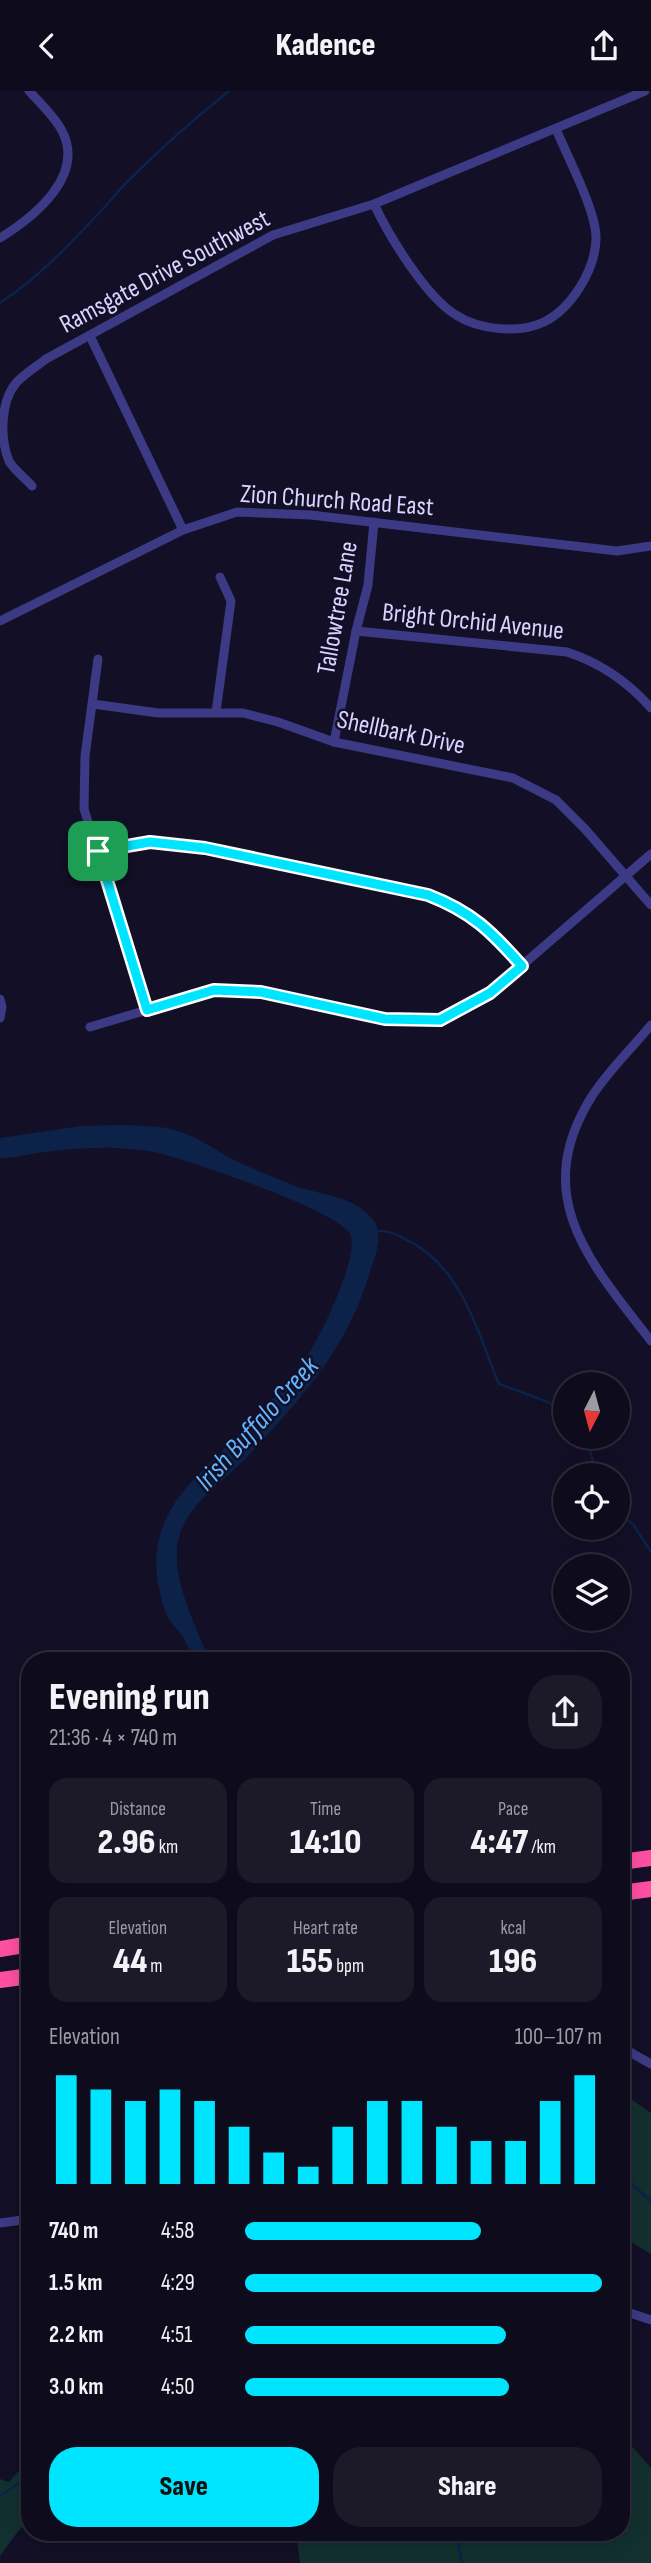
<!DOCTYPE html>
<html lang="en">
<head>
<meta charset="utf-8">
<style>
  :root { --surface:#0e0b1c; --page:#1c1929; --text:#f1f3f6; --muted:#9b9ba3; --line:#2e2b3b; --accent:#00e5ff }
  body { margin:0; font-family:"Sofia Sans Condensed",sans-serif; background:var(--page); color:var(--text); height:100vh; display:flex; flex-direction:column; font-size:26px; white-space:nowrap }
  * { box-sizing:border-box; margin:0 }
  p { font-size:23px; color:var(--muted) }
  .icon { flex:none; width:38px; height:38px; fill:none; stroke:currentColor; stroke-width:2; stroke-linecap:round; stroke-linejoin:round }
  .map { position:relative; flex:1; overflow:hidden }
  .panel { position:absolute; left:21px; top:1561px; width:609px; height:889px; display:flex; flex-direction:column; background:var(--surface); border-radius:28px; box-shadow:0 4px 18px #0003,0 0 0 2px var(--line) }
  .panel>* { flex:none }
  .needle { width:46px; rotate:186deg }
  .tools { position:absolute; left:553px; top:1281px; display:grid; gap:14px }
  .tools a { display:grid; place-items:center; width:77px; height:77px; border-radius:50%; background:var(--surface); box-shadow:0 4px 18px #0003,0 0 0 2px var(--line); font-size:35px }
  .pin { position:absolute; display:grid; place-items:center; width:60px; height:60px; color:#fff; margin:-30px; border-radius:14px; box-shadow:0 4px 10px #0006 }
  .round { display:grid; place-items:center; flex:none; width:74px; height:74px; border-radius:28px; background:var(--page) }
  .head { display:flex; align-items:center; justify-content:space-between; height:119px; padding:0 28px }
  h1 { font-size:38px; font-weight:800; line-height:52px }
  .stats { display:grid; grid-template-columns:repeat(3,1fr); gap:10px; height:119px; padding:7px 28px }
  .stats div { display:grid; align-content:center; border-radius:18px; background:var(--page); text-align:center }
  .stats b { font-size:35px; font-weight:800 }
  .stats small { font-size:19px; font-weight:400 }
  .stats p { font-size:19px }
  .chart { height:196px; padding:14px 28px }
  .chart p { display:flex; justify-content:space-between }
  .chart svg { width:100%; height:126px; margin-top:7px; stroke:var(--accent); stroke-width:6 }
  .action { display:flex; gap:14px; margin-top:auto; padding:14px 28px }
  .action a { flex:1; height:80px; border-radius:28px; background:var(--accent); color:#111; font-size:28px; font-weight:800; line-height:80px; text-align:center }
  .action a+a { background:var(--page); color:var(--text) }
  ul { padding:0 28px; list-style:none; font-size:23px }
  li { display:grid; grid-template-columns:112px 84px 1fr; align-items:center; height:52px }
  li i { height:18px; border-radius:9px; background:var(--accent) }
  header { display:flex; justify-content:space-between; align-items:center; height:91px; padding:0 28px; background:var(--surface); font-size:32px; font-weight:800 }
  .map>svg:first-child { display:block }
  .green { fill:#12302f }
  .water { fill:#0c2248 }
  .lines { fill:none; stroke-linecap:round; stroke-linejoin:round }
  .stream { stroke:#0c2248; stroke-width:2.5 }
  .street { stroke:#3d3a85; stroke-width:9 }
  .highway { stroke:#ff4fa3; stroke-width:16 }
  .route-casing { stroke:#fff; stroke-width:14 }
  .route { stroke:#00e5ff; stroke-width:9 }
  .labels { text-anchor:middle; dominant-baseline:central; stroke-width:5; stroke-linejoin:round; paint-order:stroke }
  .street-label { font-size:26px; fill:#d9d4ff; stroke:#130f26 }
  .water-label { font-size:28px; font-style:italic; fill:#62b6ff; stroke:#130f26 }
</style>
</head>
<body>
<header><svg class="icon" aria-label="back" viewBox="0 0 24 24"><path d="M15 5l-7 7 7 7"/></svg>Kadence<svg class="icon" aria-label="share" viewBox="0 0 24 24"><path d="M12 15V3M7 8l5-5 5 5M5 13v7h14v-7"/></svg></header>
<div class="map">
<svg width="651" height="2472" viewBox="0 0 651 2472">
  <rect width="100%" height="100%" fill="#130f26"/>
  <g class="green">
    <path d="M621,2001L651,2022V2163L621,2145Z"/>
    <path d="M621,2343L651,2377V2472H300L296,2441H621Z"/>
    <path d="M30,2367V2430L19,2439L0,2465V2388L9,2391Z"/>
  </g>
  <path class="water" d="M121,1034C140,1035 160,1034 178,1040C196,1045 214,1058 230,1067C251,1077 272,1086 293,1094C321,1105 355,1104 374,1130C384,1144 375,1166 370,1181C347,1259 300,1309 245,1368C222,1392 191,1410 180,1443C167,1480 196,1536 210,1570H194C190,1562 187,1553 183,1546C178,1538 171,1533 167,1524C157,1500 152,1466 161,1441C172,1406 198,1384 224,1358C250,1332 277,1305 300,1276C316,1256 358,1170 351,1145C344,1121 187,1069 158,1062C145,1059 129,1058 116,1057C89,1056 63,1059 37,1062C24,1064 13,1067 0,1067V1047L81,1035Z"/>
  <g class="lines">
    <g class="stream">
      <path d="M0,212C38,187 69,154 100,121C110,111 118,99 129,89C161,57 194,28 229,0"/>
      <path d="M375,1140C385,1139 396,1143 405,1148C462,1174 477,1241 499,1293L548,1311L565,1323"/>
      <path d="M586,1346L597,1384"/>
      <path d="M618,1422L633,1433L651,1461"/>
      <path d="M621,2084L651,2110"/>
      <path d="M0,2405L30,2385"/>
      <path d="M456,2441L462,2472"/>
    </g>
    <g class="street">
      <path d="M374,113C389,145 426,206 456,224C479,239 519,243 544,231C572,217 595,179 596,148C597,121 567,65 556,38"/>
      <path d="M0,147C34,126 87,84 61,38C53,24 40,12 29,0"/>
      <path d="M90,245L183,439"/>
      <path d="M32,395C25,387 14,379 9,370C0,348 0,311 16,292C24,283 36,276 46,268L273,144L374,113L645,0"/>
      <path d="M0,530L183,439L237,421L311,424L617,460L651,455"/>
      <path d="M356,540L567,561C601,572 627,590 651,617"/>
      <path d="M98,568L85,665L84,718L147,919"/>
      <path d="M93,613L158,622H243L278,631L334,651L513,687L556,709L585,738L651,814"/>
      <path d="M216,621L231,510L220,486"/>
      <path d="M334,651L356,540L368,494L374,431"/>
      <path d="M98,760L150,751L205,757L428,804C472,821 491,840 522,875"/>
      <path d="M0,908L2,916L0,927"/>
      <path d="M651,934C632,957 608,980 592,1005C529,1106 590,1171 651,1250"/>
      <path d="M90,936L214,899L261,901L385,928L440,929L490,902L651,763"/>
      <path d="M621,1956L651,1973"/>
      <path d="M0,2132L30,2128"/>
      <path d="M621,2219L651,2229"/>
      <path d="M127,2443V2441"/>
    </g>
    <g class="highway">
      <path d="M621,1771L651,1767"/>
      <path d="M621,1802L651,1798"/>
      <path d="M0,1858L30,1853"/>
      <path d="M0,1889L30,1885"/>
    </g>
  </g>
  <g class="lines">
    <g class="route-casing">
      <path id="route" d="M150,751L205,757L428,804C472,821 491,840 522,875L490,902L440,929L385,928L261,901L214,899L147,919L98,760Z"/>
    </g>
    <use href="#route" class="route"/>
  </g>
  <g class="labels">
    <g class="street-label">
      <text transform="translate(165 181) rotate(-28)">Ramsgate Drive Southwest</text>
      <text transform="translate(337 410) rotate(4)">Zion Church Road East</text>
      <text transform="translate(338 517) rotate(-80)">Tallowtree Lane</text>
      <text transform="translate(473 531) rotate(6)">Bright Orchid Avenue</text>
      <text transform="translate(401 642) rotate(12)">Shellbark Drive</text>
    </g>
    <g class="water-label">
      <text transform="translate(257 1333) rotate(-48)">Irish Buffalo Creek</text>
    </g>
  </g>
</svg>
<div class="tools">
<a><svg class="needle" viewBox="-14 -14 28 28"><path d="M0-13l5 13h-10z" fill="#e53935"/><path d="M0 13l5-13h-10z" fill="#9b9ba3"/></svg></a>
<a><svg class="icon" aria-label="locate" viewBox="0 0 24 24"><circle cx="12" cy="12" r="6"/><path d="M12 2v4M12 18v4M2 12h4M18 12h4"/></svg></a>
<a><svg class="icon" aria-label="layers" viewBox="0 0 24 24"><path d="M12 4l9 5-9 5-9-5zM3 14l9 5 9-5"/></svg></a>
</div>
<div class="pin" style="left:98px;top:760px;background:#1e9e55"><svg class="icon" aria-label="arrive" viewBox="0 0 24 24"><path d="M6 21V4h12l-3 4 3 4H6"/></svg></div>
<section class="panel">
<div class="head"><div><h1>Evening run</h1><p>21:36 · 4 × 740 m</p></div><a class="round"><svg class="icon" aria-label="share" viewBox="0 0 24 24"><path d="M12 15V3M7 8l5-5 5 5M5 13v7h14v-7"/></svg></a></div>
<div class="stats">
<div><p>Distance</p><b>2.96<small> km</small></b></div>
<div><p>Time</p><b>14:10</b></div>
<div><p>Pace</p><b>4:47<small> /km</small></b></div>
</div>
<div class="stats">
<div><p>Elevation</p><b>44<small> m</small></b></div>
<div><p>Heart rate</p><b>155<small> bpm</small></b></div>
<div><p>kcal</p><b>196</b></div>
</div>
<div class="chart"><p><span>Elevation</span>100–107 m</p>
<svg viewBox="0 0 160 44" preserveAspectRatio="none"><path d="M5 44V6M15 44V11M25 44V15M35 44V11M45 44V15M55 44V24M65 44V33M75 44V38M85 44V24M95 44V15M105 44V15M115 44V24M125 44V29M135 44V29M145 44V15M155 44V6"/></svg>
</div>
<ul>
<li><b>740 m</b>4:58<i style="width:66%"></i></li>
<li><b>1.5 km</b>4:29<i style="width:100%"></i></li>
<li><b>2.2 km</b>4:51<i style="width:73%"></i></li>
<li><b>3.0 km</b>4:50<i style="width:74%"></i></li>
</ul>
<div class="action"><a>Save</a><a>Share</a></div>
</section>
</div>
</body>
</html>
